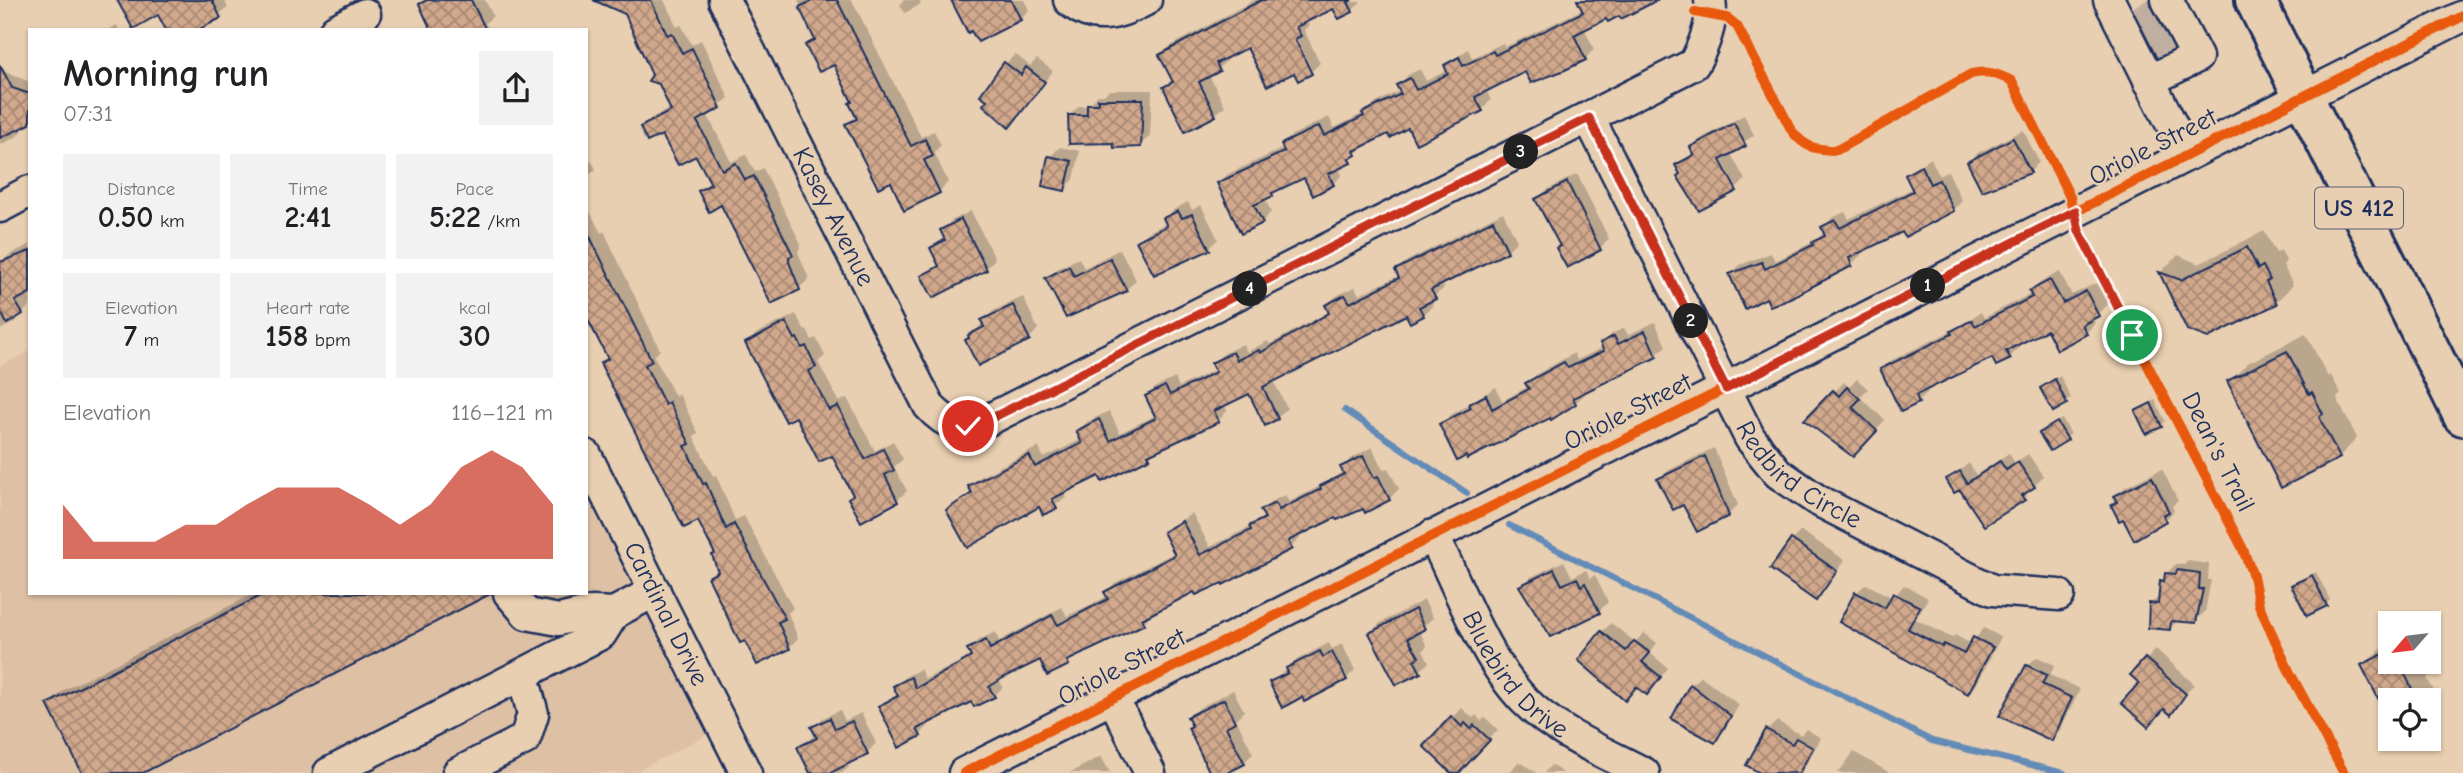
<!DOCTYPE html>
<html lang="en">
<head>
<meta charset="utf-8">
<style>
  :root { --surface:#fff; --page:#f2f2f2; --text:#202124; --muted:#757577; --accent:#c8321e }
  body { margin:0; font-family:"Comic Neue",sans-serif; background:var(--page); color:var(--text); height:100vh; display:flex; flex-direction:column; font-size:26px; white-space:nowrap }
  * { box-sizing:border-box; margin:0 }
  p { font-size:23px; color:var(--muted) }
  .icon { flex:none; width:38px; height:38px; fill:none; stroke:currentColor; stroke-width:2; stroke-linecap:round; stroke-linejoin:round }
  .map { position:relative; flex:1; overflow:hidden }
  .details { position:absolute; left:28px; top:28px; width:560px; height:567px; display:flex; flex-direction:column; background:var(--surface); border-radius:0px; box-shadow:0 2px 5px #0004 }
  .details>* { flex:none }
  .needle { width:46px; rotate:242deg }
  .fabs { position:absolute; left:2378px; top:611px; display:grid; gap:14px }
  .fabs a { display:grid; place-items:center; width:63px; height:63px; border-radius:0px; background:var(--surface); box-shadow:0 2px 5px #0004; font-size:35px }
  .pin { position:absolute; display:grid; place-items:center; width:60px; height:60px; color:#fff; margin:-30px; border:4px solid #fff; border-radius:50%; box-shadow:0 2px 7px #0007 }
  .km { position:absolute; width:35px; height:35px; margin:-18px; border-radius:50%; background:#222; color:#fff; font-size:19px; line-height:35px; text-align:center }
  .round { display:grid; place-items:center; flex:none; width:74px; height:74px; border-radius:0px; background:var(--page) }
  .overview { display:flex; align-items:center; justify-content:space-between; height:119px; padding:0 35px }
  h1 { font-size:38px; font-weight:700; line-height:52px }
  .figures { display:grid; grid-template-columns:repeat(3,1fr); gap:10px; height:119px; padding:7px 35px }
  .figures div { display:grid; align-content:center; border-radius:0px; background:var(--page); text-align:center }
  .figures b { font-size:30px; font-weight:700 }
  .figures small { font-size:19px; font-weight:400 }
  .figures p { font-size:19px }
  .chart { height:196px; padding:14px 35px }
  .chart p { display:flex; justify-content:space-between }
  .chart svg { width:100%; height:126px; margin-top:7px; fill:var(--accent); opacity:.7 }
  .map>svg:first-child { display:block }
  .built { fill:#dec0a5 }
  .shadow { fill:#0003 }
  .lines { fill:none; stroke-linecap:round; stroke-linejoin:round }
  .stream { stroke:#648bb7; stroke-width:6 }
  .building { fill:url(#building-cross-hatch); stroke:#1b2f5e; stroke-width:2 }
  .minor-tunnel { stroke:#c0afa0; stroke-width:30; stroke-dasharray:30 15; stroke-linecap:butt }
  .minor-casing { stroke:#1b2f5e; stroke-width:35 }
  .highway-casing { stroke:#1b2f5e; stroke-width:44 }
  .minor { stroke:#e9cfb1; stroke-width:30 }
  .highway { stroke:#e9cfb1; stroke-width:38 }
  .cycleway-casing { stroke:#e9cfb1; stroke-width:15 }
  .cycleway { stroke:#e8590c; stroke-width:10 }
  .route-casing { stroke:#fff; stroke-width:14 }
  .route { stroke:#c8321e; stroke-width:9 }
  .labels { text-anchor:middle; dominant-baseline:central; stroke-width:5; stroke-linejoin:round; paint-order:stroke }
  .shield { fill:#e9cfb1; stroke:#595f77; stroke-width:2 }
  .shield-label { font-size:24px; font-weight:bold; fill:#1b2f5e }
  .street-label { font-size:26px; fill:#1b2f5e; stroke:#e9cfb1 }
</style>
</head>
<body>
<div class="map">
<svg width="2463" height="773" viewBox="0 0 2463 773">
  <defs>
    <pattern id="building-cross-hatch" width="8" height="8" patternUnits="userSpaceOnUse" patternTransform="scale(1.75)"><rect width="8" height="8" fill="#d1a88b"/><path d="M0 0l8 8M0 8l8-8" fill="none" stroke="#a98975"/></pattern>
  </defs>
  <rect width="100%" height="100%" fill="#e9cfb1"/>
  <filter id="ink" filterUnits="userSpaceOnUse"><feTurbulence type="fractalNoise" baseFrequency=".0143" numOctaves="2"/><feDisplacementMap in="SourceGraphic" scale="14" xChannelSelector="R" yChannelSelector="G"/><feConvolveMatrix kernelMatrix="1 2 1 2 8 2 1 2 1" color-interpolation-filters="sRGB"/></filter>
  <g filter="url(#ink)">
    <path class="built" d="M30,351V593H586V496L707,735L633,773H0V366Z"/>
    <g class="shadow">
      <path d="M125,0H224L228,8L203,25L206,30H168L159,13Z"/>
      <path d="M425,0H485L493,16L485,23L489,30H437L421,5Z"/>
      <path d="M613,0H664L677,27L681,25L692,45L701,40L729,98L707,114L731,162L746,155L755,172L763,168L801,244L798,252L809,279L799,288L721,203L700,191L711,181L696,154L663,132L642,127L651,118L671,108L626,12Z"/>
      <path d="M798,0H852L921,137L934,131L941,145L934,152L948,182L939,192L891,179L847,125L857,115L854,101L835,62L807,45L816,36Z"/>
      <path d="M903,0H919L921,4L905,13L900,5Z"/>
      <path d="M953,0H1024L1029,10L1020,19Z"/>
      <path d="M1254,0L1361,2L1352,11L1334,7L1306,21L1309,25L1304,30L1320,63L1312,71L1293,30L1290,32L1311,72L1299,79L1294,71L1247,45L1226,56L1228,60L1209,75L1225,106L1215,115L1165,87L1173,79L1161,55L1171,46Z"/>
      <path d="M1579,0H1649L1584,28L1594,49L1585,59L1526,70L1486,90L1491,100L1482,110L1388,131L1364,144L1350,161L1339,167L1342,175L1333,184L1305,175L1278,188L1265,198L1271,212L1262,222L1219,183L1228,174L1284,148L1283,145L1292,135L1329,117L1334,128L1366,112L1374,104L1401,90L1399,85L1408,75L1420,69L1426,81L1448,70L1446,65L1468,49L1472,58L1503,43L1505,47L1583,9Z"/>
      <path d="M117,25L119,30H108Z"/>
      <path d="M1015,54L1030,66L1037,59L1053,71L1018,116L1006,64Z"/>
      <path d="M3,71L30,82V122L16,137L0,145V74Z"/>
      <path d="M1109,90H1152L1150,136L1140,145L1115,141L1069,116L1079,106H1088L1098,95H1104Z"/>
      <path d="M1744,115L1754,135L1730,152L1745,180L1737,188L1717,151L1714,153L1736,189L1699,209L1677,165L1694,152L1692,147L1702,138Z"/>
      <path d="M2023,130L2039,162L2030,172L1969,162L1978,153Z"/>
      <path d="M1060,147L1080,151L1074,179L1065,189L1050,157Z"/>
      <path d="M589,157L596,169L586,178V158Z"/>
      <path d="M1931,158L1939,176L1948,171L1962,201L1953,210L1903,229L1859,251L1861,255L1851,265L1767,296L1731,274L1740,265L1771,253L1775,261L1815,241L1825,232L1823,228L1832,218L1845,212L1849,219L1913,188L1907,175Z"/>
      <path d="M1577,174L1609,239L1600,248L1537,199L1547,190Z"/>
      <path d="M1188,202L1192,210L1201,205L1218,239L1209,249L1138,242L1148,232L1167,223L1165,218L1175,209Z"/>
      <path d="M586,204L601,233L604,231L660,350L654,356L675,396L679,394L698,433L694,437L713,476L716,475L735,520L744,516L793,608L788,613L798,638L789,648L710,578L719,569L717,553L602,363L609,356L586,312Z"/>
      <path d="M971,211L995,259L986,268L924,276L940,263L932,248L945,237L942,231L951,221Z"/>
      <path d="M1503,212L1517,241L1507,251L1442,283L1444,288L1430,300L1433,305L1423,315L1407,313L1273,380L1287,408L1277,418L1250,391L1224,404L1227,411L1218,421L1157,449L1149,457L1100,473L1063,492L1066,498L1044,513L1039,504L948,510L973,491L970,486L980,477L1038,447L1044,458L1082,439L1078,431L1087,422L1109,411L1120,433L1156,415L1147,396L1156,387L1175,378L1179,387L1216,369L1213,363L1223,354L1243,344L1247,352L1268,341L1270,344L1330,311L1327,305L1336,296L1355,287L1359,295L1400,275L1397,270L1407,261Z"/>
      <path d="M2264,231L2276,253L2281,250L2286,261L2283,265L2293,285L2276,302L2188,329L2161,272L2178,255L2199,264Z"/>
      <path d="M30,244V305L15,322L0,330V264L9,255Z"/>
      <path d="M1120,249L1136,280L1126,290L1066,315L1047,279L1057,269L1079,258L1084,268Z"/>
      <path d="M2060,272L2072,295L2096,283L2108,305L2092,318L2095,323L2086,333L2047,328L2017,344L2019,348L2010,357L1993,356L1926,388L1928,392L1918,401L1883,369L1892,360L1955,329L1981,312L1984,318L2032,293L2040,282Z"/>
      <path d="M1023,297L1038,329L1029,339L970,337L993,311Z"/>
      <path d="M796,314L805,331L807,330L812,340L816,338L825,356L818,362L839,402L847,398L875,451L893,441L903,459L894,467L907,491L897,500L862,520L854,494L833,454L797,415L747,343L757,333Z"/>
      <path d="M1655,322L1666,346L1656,355L1583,391L1585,394L1575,403L1441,424L1451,415L1496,387L1502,401L1529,386L1527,384L1537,374L1574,353L1577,360L1604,347L1602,343L1612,334L1624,328L1628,335Z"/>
      <path d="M2306,334L2328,377L2331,375L2341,394L2337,398L2357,438L2339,457L2229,382L2248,363Z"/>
      <path d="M2060,376L2071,398L2054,409L2047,384Z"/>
      <path d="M1857,379L1868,389L1860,397L1885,420L1862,445L1807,420L1844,382L1849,387Z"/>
      <path d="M2155,400L2165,421L2161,425L2137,411Z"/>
      <path d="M2062,419L2071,434L2050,448L2041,433Z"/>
      <path d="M1372,447L1383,470L1388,468L1399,489L1389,499L1365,511L1363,507L1336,515L1298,534L1300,538L1291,547L1223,580L1195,590L1152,612L1144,623L1077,654L1068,663L1040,658L999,679L1003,687L994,696L972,699L928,722L929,725L920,735L881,706L899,693L896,687L905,677L920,669L925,679L960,662L972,654L969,649L979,640L995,632L999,641L1062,607L1067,616L1108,596L1106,592L1115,583L1176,552L1165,532L1192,513L1210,547L1252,526L1265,515L1263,511L1272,501L1285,495L1289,502L1324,484L1344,471L1342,467L1352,458Z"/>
      <path d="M1714,448L1738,505L1728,515L1684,503L1659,480L1669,470Z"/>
      <path d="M2009,453L2015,463L2028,454L2043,476L2023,499L1960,487L1948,480L1969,463L1976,475Z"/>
      <path d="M2162,469L2178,501L2172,506L2174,511L2165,520L2124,516L2113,505L2118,500L2116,496L2125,487Z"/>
      <path d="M1801,531L1845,560L1816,599L1792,540Z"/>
      <path d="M1564,561L1572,577L1586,570L1590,578L1595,575L1608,602L1599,611L1522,586L1531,577Z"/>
      <path d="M2188,561L2209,564L2208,580H2211L2205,612L2195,621L2179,620L2170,628L2151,604L2161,595L2166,574L2176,564L2184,565Z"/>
      <path d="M2316,572L2330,600L2326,604L2293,585Z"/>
      <path d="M1866,584L1893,598L1904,585L1928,598L1916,619L1952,638L1955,635L1971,644L1984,628L2001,637L1977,683L1968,692L1856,593Z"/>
      <path d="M255,593H490L139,773H84L49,704L64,690Z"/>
      <path d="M1424,600L1433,618L1419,630L1427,646L1423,650L1429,662L1420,671L1371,633L1380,623Z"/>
      <path d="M1611,623L1635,642L1644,633L1657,643L1650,653L1668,668L1647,693L1602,632Z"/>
      <path d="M2390,642V662H2426L2432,673L2427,678L2436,695L2429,702L2390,700V720L2363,665Z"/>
      <path d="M1329,643L1332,649L1342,644L1355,670L1346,679L1303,695L1272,683L1298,659Z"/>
      <path d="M2156,649L2194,684L2171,712L2133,675Z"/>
      <path d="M2037,657L2055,665L2050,675L2080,689L2060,730L2051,739L2027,666Z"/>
      <path d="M1701,676L1739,705L1724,731L1715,741L1673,719L1691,685Z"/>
      <path d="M1233,690L1244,711L1236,719L1253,753L1244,763L1223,773H1212L1190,717L1199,708Z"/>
      <path d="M1462,708L1473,718L1476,715L1481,721L1485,717L1498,730L1454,773L1425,746Z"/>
      <path d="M840,710L845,721L861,713L876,743L867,753L847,763L849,767L842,773H811L799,748L817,734L814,727L823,718Z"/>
      <path d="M1777,721L1801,735L1806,729L1821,738L1801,773H1765L1768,730Z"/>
      <path d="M1854,752L1890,773H1838Z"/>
      <path d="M1101,756L1110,773H1070Z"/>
      <path d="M1519,761L1537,773H1509Z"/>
      <path d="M1551,765L1563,773H1544Z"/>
    </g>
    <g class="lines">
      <g class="stream">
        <path d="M1345,410L1467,493"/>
        <path d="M1509,525L1932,741L2064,773"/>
      </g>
    </g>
    <g class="building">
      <path d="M117,0H212L221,18L198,30H166L158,15L133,29Z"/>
      <path d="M427,0H471L486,30H431L419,4Z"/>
      <path d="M593,0H651L667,35L672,33L682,53L692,48L721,108L697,121L722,170L736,163L745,180L754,176L793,255L789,257V262L800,290L771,304L721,205L709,212L698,191L711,184L696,156L678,165L662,135L647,142L640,127L671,111L659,84L648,81L652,75L625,14Z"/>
      <path d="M814,0H837L911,146L925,139L933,156L924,160L940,193L904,211L891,182L878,188L845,124L857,119L849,103L852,102L834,65L819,72L805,45L815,40L799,7Z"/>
      <path d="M951,0H1011L1021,20L978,42L971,31L968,33Z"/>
      <path d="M1261,0H1352L1348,2L1353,12L1339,19L1333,9L1296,27L1301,36L1295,39L1312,74L1298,81L1294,73L1267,86L1247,48L1216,63L1220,71L1199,82L1216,116L1185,132L1163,87L1173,82L1159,55Z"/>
      <path d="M1577,0H1658L1621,19L1619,16L1608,22L1606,19L1574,35L1586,60L1565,70L1531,83L1525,72L1475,97L1483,111L1416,144L1408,128L1390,138L1388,134L1354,151L1356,155L1349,159L1351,163L1328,174L1334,185L1313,196L1304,178L1272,193L1273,196L1254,205L1263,223L1241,234L1217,183L1284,152L1281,144L1319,126L1324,136L1364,116L1362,113L1401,94L1396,85L1410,78L1416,90L1448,74L1444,65L1459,57L1463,66L1493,51L1495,55L1583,12Z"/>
      <path d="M1004,62L1021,75L1026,67L1045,82L1009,128L983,105L987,100L980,95Z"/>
      <path d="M0,65L12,88L30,94V124L0,138Z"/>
      <path d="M1098,99H1143L1141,147L1114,148L1113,143L1069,144L1068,115H1087V104H1098Z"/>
      <path d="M1734,123L1746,146L1720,160L1737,191L1699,211L1677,176L1680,174L1675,165L1694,155L1690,147Z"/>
      <path d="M2013,138L2031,173L1982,191L1967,162Z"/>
      <path d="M1048,156L1072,161L1065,191L1042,186Z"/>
      <path d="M1921,166L1930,184L1939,180L1954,211L1905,237L1902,232L1849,258L1852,266L1788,299L1770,306L1766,298L1745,309L1729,274L1762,262L1765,269L1813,245L1812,242L1825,236L1821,227L1835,220L1840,228L1913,191L1905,175Z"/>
      <path d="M1567,182L1601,250L1567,268L1556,248L1560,246L1535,199Z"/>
      <path d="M1178,211L1182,218L1192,214L1210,250L1154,275L1136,241L1167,226L1163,218Z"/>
      <path d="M961,219L987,270L933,298L921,276L939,266L930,248L945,240L940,230Z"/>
      <path d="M1493,220L1508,252L1431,290L1436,299L1419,307L1424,316L1410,323L1406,315L1263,387L1278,419L1265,426L1249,394L1214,411L1219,422L1148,455L1150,458L1102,482L1099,476L1052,499L1057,509L1043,515L1039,507L967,548L946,510L972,493L968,486L1029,455L1035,467L1082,443L1076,431L1099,419L1110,441L1156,418L1145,396L1165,386L1170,395L1216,372L1211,363L1233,352L1237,360L1259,350L1260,353L1329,313L1325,305L1345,295L1350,303L1399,278L1395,270Z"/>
      <path d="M586,229L652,361L645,365L665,405L669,402L690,444L685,446L703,484L706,483L726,529L734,524L785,619L778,622L790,649L757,665L745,641L740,643L708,577L718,572L712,555L715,554L698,521L684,528L600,363L608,359L586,316Z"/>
      <path d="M2247,247L2258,269L2263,266L2270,280L2266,282L2277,304L2208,338L2187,330L2159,272L2181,280Z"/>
      <path d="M30,251V293L15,301L23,314L7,324L0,310V262Z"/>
      <path d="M1110,258L1127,291L1066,318L1045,278L1069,266L1074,276Z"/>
      <path d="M2050,280L2063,303L2086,291L2099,316L2082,325L2087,334L2057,350L2047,330L2006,351L2011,359L1996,366L1992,358L1916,395L1919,403L1901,412L1880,369L1952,334L1951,331L1972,320L1975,326L2032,297L2029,291Z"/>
      <path d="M1013,305L1030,340L978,366L965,340L969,338L968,335L984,327L981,320Z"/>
      <path d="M786,322L795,339L797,338L802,348L806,346L816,367L809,371L829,410L838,406L865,459L883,449L894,470L885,475L898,502L861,522L848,498L853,495L832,456L819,462L796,417L786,422L745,343Z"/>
      <path d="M1645,331L1657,357L1573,398L1576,404L1551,420L1550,418L1467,459L1466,456L1457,461L1439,424L1471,408L1469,404L1486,395L1492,409L1529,389L1525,383L1564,362L1568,368L1604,351L1600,343L1614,336L1618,344Z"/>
      <path d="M2287,351L2309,394L2312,392L2323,414L2319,417L2340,458L2281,488L2227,381Z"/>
      <path d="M2055,379L2067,404L2053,412L2040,388Z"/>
      <path d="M1847,387L1860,399L1852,407L1877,431L1853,457L1804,420L1833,390L1839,396Z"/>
      <path d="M2151,403L2162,427L2146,434L2135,411Z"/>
      <path d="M2057,422L2068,440L2050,451L2039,433Z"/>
      <path d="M1363,456L1374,478L1378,476L1390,500L1365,513L1363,509L1337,520L1335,518L1288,541L1292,549L1223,585L1222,583L1196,595L1194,592L1142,619L1145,624L1067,661L1069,665L1047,676L1040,660L1003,678L989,687L995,697L974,707L971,702L917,729L921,736L899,748L878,706L898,696L893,686L911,677L916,688L971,657L967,649L986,640L990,649L1052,615L1058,625L1108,599L1104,592L1175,555L1163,532L1182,521L1200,555L1251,530L1249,526L1265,518L1260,510L1275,503L1279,510L1321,489L1320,486L1344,474L1340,467Z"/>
      <path d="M1705,456L1729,516L1697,532L1683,505L1673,510L1657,479Z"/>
      <path d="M2000,461L2006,470L2018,462L2035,487L2021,496L2025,500L1984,526L1960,490L1954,493L1946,479L1960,471L1967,483Z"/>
      <path d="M2152,477L2169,512L2163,515L2166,521L2134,540L2123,519L2119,521L2111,505L2117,502L2114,496Z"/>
      <path d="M1791,539L1837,571L1816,601L1770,569Z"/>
      <path d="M1554,569L1562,585L1577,578L1581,586L1585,583L1600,613L1551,637L1519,586Z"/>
      <path d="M2177,570L2200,573L2199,589H2203L2196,623L2171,621L2170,630L2148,628L2149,603L2158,604L2160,580L2164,581L2165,573L2176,574Z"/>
      <path d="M2312,575L2327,606L2307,616L2291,585Z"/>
      <path d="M1855,592L1885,608L1893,593L1920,607L1908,629L1942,647L1944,644L1964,654L1973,637L1993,647L1968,694L1839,622Z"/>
      <path d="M266,593H492L143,773H82L47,704Z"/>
      <path d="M1415,609L1425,629L1408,638L1419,657L1414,660L1421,673L1396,685L1369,633Z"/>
      <path d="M1601,631L1626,651L1634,641L1650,653L1642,662L1661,677L1647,695L1636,687L1625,701L1578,660Z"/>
      <path d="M1320,651L1323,657L1332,652L1347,680L1304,702L1302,697L1282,708L1269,682L1288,673L1286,668Z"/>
      <path d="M2385,653L2394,672L2402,668L2414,693L2399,700H2379L2361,665Z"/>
      <path d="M2145,658L2186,694L2171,715L2164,709L2148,727L2121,703L2139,683L2130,675Z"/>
      <path d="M2026,665L2047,675L2042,684L2072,698L2052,741L1999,716Z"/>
      <path d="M1690,684L1731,716L1715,743L1671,719Z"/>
      <path d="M1224,699L1235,722L1226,727L1245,764L1227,773H1210L1188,728L1192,726L1187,717Z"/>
      <path d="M1451,716L1462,727L1465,723L1471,729L1474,725L1490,740L1459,773H1451L1423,746Z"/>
      <path d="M830,718L835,729L852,721L868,754L830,773H810L797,747L817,738L811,727Z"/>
      <path d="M1766,729L1792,744L1796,738L1813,748L1799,773H1760L1746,765Z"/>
    </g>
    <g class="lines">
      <g class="minor-tunnel">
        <path d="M2138,22L2158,11"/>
        <path d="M2149,45L2169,34"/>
      </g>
      <g class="minor-casing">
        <g id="minor">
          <path id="s1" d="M724,0L929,406C947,426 961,429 986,421L1694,64C1704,45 1714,21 1710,0"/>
          <path d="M1069,0C1094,23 1119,14 1146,0"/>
          <path d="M2109,0L2187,155"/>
          <path d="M335,30L365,14"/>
          <path d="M2149,81L2197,57L2167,0"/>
          <path id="s2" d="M1589,118L1750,438L1778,473L1817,500L1992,590L2059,595"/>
          <path d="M0,207L30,191"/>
          <path id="s3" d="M586,455L746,773"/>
          <path id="s4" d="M1433,535C1459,587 1484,659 1524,700C1556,733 1604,752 1644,773"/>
          <path d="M509,593L527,614L559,620L592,612L614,613L655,591"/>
          <path d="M1113,698L1150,773"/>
          <path d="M329,773L601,634L614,613"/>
          <path d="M458,773L525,739L533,714L523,676"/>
          <path d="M964,773L2463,16"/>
        </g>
      </g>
      <g class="highway-casing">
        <path id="highway" d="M2255,0L2463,416"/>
      </g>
      <use href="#minor" class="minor"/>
      <use href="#highway" class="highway"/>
      <g class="cycleway-casing">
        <g id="cycleway">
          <path d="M1695,12L1727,18L1737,26L1792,131C1805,148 1816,150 1837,150L1971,74C1988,70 1997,74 2012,81L2070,197L2075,221L2087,248L2242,547L2253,576L2259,605L2290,673L2344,773"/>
          <path d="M964,773L2463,16"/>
        </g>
      </g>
      <use href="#cycleway" class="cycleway"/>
    </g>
  </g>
  <g class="lines" filter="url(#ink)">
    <g class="route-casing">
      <path id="route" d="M968,426L986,421L1589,118L1726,389L2075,211L2079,231L2132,335"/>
    </g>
    <use href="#route" class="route"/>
  </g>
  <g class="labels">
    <rect class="shield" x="2315" y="187.5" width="88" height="41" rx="5"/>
    <g class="shield-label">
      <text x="2359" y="208">US 412</text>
    </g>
    <g class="street-label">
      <text transform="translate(2153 147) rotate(-27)">Oriole Street</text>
      <text stroke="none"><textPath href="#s1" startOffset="243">Kasey Avenue</textPath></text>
      <text transform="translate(1628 412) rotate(-27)">Oriole Street</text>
      <text transform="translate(2218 452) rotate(63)">Dean's Trail</text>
      <text stroke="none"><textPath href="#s2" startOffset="420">Redbird Circle</textPath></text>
      <text stroke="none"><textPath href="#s3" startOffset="178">Cardinal Drive</textPath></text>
      <text transform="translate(1122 667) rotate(-27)">Oriole Street</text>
      <text stroke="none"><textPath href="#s4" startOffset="164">Bluebird Drive</textPath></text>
    </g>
  </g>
</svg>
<div class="fabs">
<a><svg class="needle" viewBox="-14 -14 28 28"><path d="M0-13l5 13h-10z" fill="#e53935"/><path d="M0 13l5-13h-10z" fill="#757577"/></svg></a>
<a><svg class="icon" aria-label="locate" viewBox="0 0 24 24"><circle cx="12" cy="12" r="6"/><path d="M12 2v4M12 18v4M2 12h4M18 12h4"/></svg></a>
</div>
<div class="pin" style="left:2132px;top:335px;background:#1e9e55"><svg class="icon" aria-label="arrive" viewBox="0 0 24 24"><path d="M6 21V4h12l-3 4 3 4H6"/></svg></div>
<div class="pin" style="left:968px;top:426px;background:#d93025"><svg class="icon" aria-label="check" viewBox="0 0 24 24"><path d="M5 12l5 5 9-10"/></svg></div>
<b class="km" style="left:1928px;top:286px">1</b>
<b class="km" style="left:1691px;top:321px">2</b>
<b class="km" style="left:1521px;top:152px">3</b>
<b class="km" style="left:1250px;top:289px">4</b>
<section class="details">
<div class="overview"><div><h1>Morning run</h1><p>07:31</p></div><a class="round"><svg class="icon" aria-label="share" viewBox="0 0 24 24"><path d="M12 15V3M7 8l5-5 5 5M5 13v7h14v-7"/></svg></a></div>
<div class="figures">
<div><p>Distance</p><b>0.50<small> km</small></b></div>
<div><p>Time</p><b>2:41</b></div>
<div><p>Pace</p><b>5:22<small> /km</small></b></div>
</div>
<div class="figures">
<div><p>Elevation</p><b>7<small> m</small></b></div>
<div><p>Heart rate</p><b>158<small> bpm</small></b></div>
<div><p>kcal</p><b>30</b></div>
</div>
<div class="chart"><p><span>Elevation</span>116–121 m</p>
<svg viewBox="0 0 160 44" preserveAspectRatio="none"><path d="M0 44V25L10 38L20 38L30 38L40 32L50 32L60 25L70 19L80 19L90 19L100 25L110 32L120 25L130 12L140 6L150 12L160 25V44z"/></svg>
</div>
</section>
</div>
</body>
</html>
